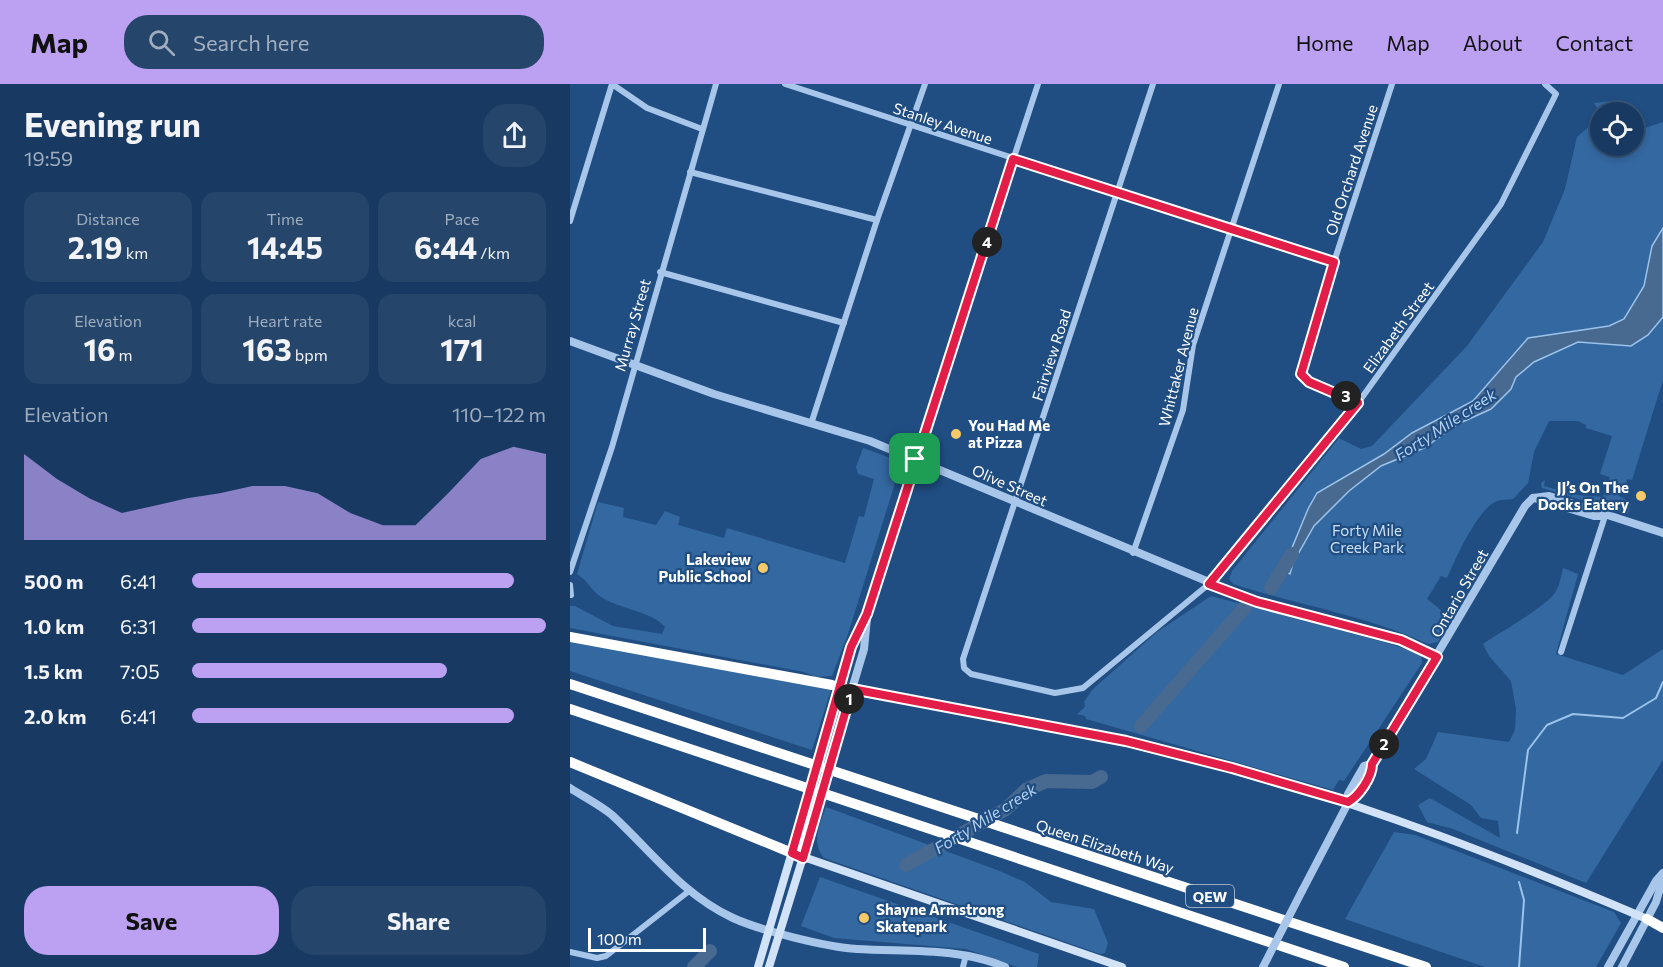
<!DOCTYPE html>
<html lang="en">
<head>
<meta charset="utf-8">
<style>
  :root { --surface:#183a62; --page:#25456b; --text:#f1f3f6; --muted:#9fadbe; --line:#365477; --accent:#bca0f2 }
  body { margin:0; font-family:Commissioner,sans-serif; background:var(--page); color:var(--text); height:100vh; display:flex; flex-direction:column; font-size:22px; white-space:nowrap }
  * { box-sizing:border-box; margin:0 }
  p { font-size:20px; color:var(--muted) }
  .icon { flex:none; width:33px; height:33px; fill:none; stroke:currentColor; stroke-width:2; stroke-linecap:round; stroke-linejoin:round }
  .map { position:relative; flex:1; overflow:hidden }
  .panel { display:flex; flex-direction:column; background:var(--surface); width:570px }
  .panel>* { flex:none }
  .fabs { position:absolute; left:1020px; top:18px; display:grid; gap:12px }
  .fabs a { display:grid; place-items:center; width:54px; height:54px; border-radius:50%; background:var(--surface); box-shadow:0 3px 9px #0003,0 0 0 2px var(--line); font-size:30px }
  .scale { position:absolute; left:18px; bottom:15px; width:118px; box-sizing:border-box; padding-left:6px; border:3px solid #fff; border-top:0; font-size:16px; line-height:21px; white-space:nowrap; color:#fff; -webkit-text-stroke:4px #204e83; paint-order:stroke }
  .pin { position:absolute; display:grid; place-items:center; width:51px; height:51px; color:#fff; margin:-26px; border-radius:12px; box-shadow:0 3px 9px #0006 }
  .km { position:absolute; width:30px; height:30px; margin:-15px; border-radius:50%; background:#222; color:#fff; font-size:16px; line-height:30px; text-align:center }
  .round { display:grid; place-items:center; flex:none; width:63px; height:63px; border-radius:24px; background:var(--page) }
  .overview { display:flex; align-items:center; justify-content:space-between; height:102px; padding:0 24px }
  h1 { font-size:33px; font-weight:700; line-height:45px }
  .stats { display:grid; grid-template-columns:repeat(3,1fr); gap:9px; height:102px; padding:6px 24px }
  .stats div { display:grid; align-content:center; border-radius:15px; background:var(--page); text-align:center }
  .stats b { font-size:30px; font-weight:700 }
  .stats small { font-size:16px; font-weight:400 }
  .stats p { font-size:16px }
  .chart { height:168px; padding:12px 24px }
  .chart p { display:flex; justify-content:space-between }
  .chart svg { width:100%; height:108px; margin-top:6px; fill:var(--accent); opacity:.7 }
  .button { display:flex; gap:12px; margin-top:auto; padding:12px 24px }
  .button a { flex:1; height:69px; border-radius:24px; background:var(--accent); color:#111; font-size:24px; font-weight:700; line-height:69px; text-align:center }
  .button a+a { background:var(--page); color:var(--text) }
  ul { padding:0 24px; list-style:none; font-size:20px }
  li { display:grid; grid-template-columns:96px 72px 1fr; align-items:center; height:45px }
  li i { height:15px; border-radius:8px; background:var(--accent) }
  header { display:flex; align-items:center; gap:36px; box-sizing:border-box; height:84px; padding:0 30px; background:var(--accent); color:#111 }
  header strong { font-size:28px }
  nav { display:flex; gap:33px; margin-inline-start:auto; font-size:21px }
  .search { width:420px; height:54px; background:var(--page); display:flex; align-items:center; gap:15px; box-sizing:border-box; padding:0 21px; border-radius:24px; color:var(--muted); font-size:22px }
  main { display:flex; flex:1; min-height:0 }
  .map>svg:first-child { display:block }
  .green { fill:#3468a1 }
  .water { fill:#486990; stroke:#9bc2ea; stroke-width:1.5 }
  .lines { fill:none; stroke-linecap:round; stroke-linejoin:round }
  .stream { stroke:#9bc2ea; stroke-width:2 }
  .river { stroke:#486990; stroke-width:14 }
  .minor { stroke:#a7c6e9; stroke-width:6 }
  .tertiary { stroke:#a7c6e9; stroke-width:8 }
  .secondary { stroke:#d2e3f7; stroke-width:8 }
  .motorway { stroke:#fff; stroke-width:10 }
  .tertiary-bridge { stroke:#a7c6e9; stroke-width:8 }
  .secondary-bridge { stroke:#d2e3f7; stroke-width:8 }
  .route-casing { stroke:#fff; stroke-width:12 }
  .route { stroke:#e11d48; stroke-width:8 }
  .poi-dot { fill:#f6ca68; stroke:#204e83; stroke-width:2 }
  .labels { text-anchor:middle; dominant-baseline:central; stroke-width:4.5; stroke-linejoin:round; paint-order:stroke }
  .shield { fill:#204e83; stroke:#bccada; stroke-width:1.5 }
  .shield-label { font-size:14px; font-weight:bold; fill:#fff }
  .street-label { font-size:15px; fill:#fff; stroke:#204e83 }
  .poi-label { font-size:15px; font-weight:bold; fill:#fff; stroke:#204e83; text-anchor:start }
  .park-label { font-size:15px; fill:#cbe0f7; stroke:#204e83 }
  .water-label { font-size:16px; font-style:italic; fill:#b3d0f1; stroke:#204e83 }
</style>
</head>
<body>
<header>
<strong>Map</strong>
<div class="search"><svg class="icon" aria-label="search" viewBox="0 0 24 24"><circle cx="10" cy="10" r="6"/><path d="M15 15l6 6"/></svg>Search here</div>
<nav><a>Home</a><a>Map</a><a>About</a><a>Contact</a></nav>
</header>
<main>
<section class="panel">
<div class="overview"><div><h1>Evening run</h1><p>19:59</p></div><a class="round"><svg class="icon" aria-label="share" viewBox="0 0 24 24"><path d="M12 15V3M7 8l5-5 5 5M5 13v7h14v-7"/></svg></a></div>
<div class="stats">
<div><p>Distance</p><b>2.19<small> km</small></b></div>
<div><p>Time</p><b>14:45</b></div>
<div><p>Pace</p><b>6:44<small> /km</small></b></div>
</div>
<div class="stats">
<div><p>Elevation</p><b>16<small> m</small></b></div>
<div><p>Heart rate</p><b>163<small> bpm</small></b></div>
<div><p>kcal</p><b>171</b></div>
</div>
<div class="chart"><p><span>Elevation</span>110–122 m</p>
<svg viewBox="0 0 160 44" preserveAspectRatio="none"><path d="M0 44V9L10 19L20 27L30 33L40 30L50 27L60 25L70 22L80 22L90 25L100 33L110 38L120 38L130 25L140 11L150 6L160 9V44z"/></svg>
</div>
<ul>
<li><b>500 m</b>6:41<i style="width:91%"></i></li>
<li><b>1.0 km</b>6:31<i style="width:100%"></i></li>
<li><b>1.5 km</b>7:05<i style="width:72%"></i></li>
<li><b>2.0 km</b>6:41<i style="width:91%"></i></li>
</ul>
<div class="button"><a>Save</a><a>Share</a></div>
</section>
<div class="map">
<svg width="1093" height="883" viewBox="0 0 1093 883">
  <rect width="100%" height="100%" fill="#204e83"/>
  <g class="green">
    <path d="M1050,16L1062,28L1030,29L1024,19Z"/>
    <path d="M1030,33V62H1064V44L1069,46L1093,38V296L1062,396L1057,395L1055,405L1049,412L1061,419L1058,430L972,404L971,399L975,396L974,402L1007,411L1033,413L1040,393L1030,390L1042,352L1016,344V341L1008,337H979L964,368L958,399L943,415C937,416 930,415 925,418C906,428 886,474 877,494L871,492L857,515L871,526L870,531L880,537L868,558L858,560C796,531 728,521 663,500L659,495L662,487L769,354L791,365L802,362L897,262L973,158L995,105L1007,53Z"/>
    <path d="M293,364L326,376L330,383L278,550L262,592L246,593L234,588L0,544V522H5L43,542L92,550L95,543C83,528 47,524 31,513C22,507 17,496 7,490L28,418L54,424L53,433L86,441L95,427L110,433L108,441L154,454L157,444L275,479L289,432L294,433L304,395L288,390L286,383Z"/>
    <path d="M993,484L1008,490L986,570L1053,591L1093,565V676L1016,799L883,745L857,738L848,721L860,714L930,754L928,737L911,734L901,721L844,685L856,675L868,648L939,658L945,646L946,625L941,597L919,572L913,560C929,549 979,521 986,507C990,501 991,492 993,484Z"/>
    <path d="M641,512L817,559L851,570L852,579L774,697L769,696L763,706L516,635L515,632L507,630L515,623L514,618L522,606L587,548Z"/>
    <path d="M0,556L261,606L242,666L0,587Z"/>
    <path d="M256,723L427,786L455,798L481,818L524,825L538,859L535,869L530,870L254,774C241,759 249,741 256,723Z"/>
    <path d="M824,748L845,751L1044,828L1051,839L1026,883H915L775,835Z"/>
    <path d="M250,793L469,870L467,883H447L396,865L264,854L231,842Z"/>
  </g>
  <path class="water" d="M1093,144V233L1078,251L1061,262L1008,258L964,278L946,293L941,305L921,325L888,340L854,364L811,382L779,407L744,442L723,479L720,490L708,484L719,471L738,425L747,409L814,370L842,349L903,317L958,254L1039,242L1054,235L1074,202L1082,162Z"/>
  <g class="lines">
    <g class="stream">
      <path d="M947,749L958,666L977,641L1003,630L1053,634L1086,614L1093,598"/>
      <path d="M949,798L954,816L949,883"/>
    </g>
    <g class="river">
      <path d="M701,504L722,470"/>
      <path d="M571,642L675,523"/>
      <path d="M336,781L436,725L456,706L476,697L522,698L531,693"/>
      <path d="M124,883L140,867"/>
    </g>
    <g class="minor">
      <path d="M215,0L764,178"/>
      <path d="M583,0L393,575L394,584L401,590L485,609L513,604L639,500L788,319L931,120L986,10L975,0"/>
      <path d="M120,88L307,136"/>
      <path d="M0,137L42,0L77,24L132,45"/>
      <path d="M90,188L274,239"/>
      <path d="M788,319L739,298L731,290L764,178L822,0"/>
      <path d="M241,340L307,136L355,0"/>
      <path d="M345,375L468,0"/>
      <path d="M563,469L613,326L623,261L709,0"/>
      <path d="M0,488L42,363L146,0"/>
      <path d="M0,501L1,511"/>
      <path d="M991,568L1035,432"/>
      <path d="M0,868L27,874L36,872L119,807"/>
      <path d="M393,883L396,871"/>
    </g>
    <g class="tertiary">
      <path d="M0,257L144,310L300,357L687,518L831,556L867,573"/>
      <path d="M963,414L979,412L1093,449"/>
      <path d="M964,414L1024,432H1034"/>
      <path d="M269,603L281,563L297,530L345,375"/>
      <path d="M282,605L294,565L297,534"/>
      <path d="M0,704C14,713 30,721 42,731C82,768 113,811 163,834C192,847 256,863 287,865C338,868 388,863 435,883"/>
      <path d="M778,719C789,712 802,693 802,680L955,422L963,414"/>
      <path d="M732,807L778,719V710L794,682L802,680"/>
      <path d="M1038,883L1086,797L1093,789"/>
      <path d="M1052,883L1086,818L1093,794"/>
    </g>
    <g class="secondary">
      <path d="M262,601C396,628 531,648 662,684C804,723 941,777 1077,835"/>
      <path d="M255,648L269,603"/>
      <path d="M268,652L282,605"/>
      <path d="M222,769L552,883"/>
      <path d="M188,883L230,741"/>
      <path d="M199,883L242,744"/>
    </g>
    <g class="motorway">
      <path d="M0,553L262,601"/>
      <path d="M0,600L856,883"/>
      <path d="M0,625L774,883"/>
      <path d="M0,678L222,769"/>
      <path d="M1077,835L1093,844"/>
    </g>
    <path class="tertiary-bridge" d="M693,883L732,807"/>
    <g class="secondary-bridge">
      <path d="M230,741L255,648"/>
      <path d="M242,744L268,652"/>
    </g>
  </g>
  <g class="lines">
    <g class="route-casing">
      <path id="route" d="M443,75L764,178L731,290L739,298L788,319L639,500L687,518L831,556L867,573L802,680C802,693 789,712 778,718L662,684L556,657L282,605L233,774L222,769L281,563L297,530Z"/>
    </g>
    <use href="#route" class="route"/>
  </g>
  <g class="poi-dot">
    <circle cx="386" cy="350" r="6"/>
    <circle cx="1071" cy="412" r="6"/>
    <circle cx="193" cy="484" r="6"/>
    <circle cx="294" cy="834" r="6"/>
  </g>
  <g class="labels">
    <rect class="shield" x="616" y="801" width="48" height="22" rx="4.5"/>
    <g class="shield-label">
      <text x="640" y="812">QEW</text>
    </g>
    <g class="street-label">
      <text transform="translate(373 39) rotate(18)">Stanley Avenue</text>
      <text transform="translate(781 86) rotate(-72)">Old Orchard Avenue</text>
      <text transform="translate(62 241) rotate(-74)">Murray Street</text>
      <text transform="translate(828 243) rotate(-54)">Elizabeth Street</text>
      <text transform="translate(481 271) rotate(-72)">Fairview Road</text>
      <text transform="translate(608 283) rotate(-76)">Whittaker Avenue</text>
      <text transform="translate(440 401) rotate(24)">Olive Street</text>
      <text transform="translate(889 509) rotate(-60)">Ontario Street</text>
      <text transform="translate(535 762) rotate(18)">Queen Elizabeth Way</text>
    </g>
    <g class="poi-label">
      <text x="398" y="341">You Had Me<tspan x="398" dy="17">at Pizza</tspan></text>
      <text x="1059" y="403" text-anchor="end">JJ’s On The<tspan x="1059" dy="17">Docks Eatery</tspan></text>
      <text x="181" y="475" text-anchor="end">Lakeview<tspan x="181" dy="17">Public School</tspan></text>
      <text x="306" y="825">Shayne Armstrong<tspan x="306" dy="17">Skatepark</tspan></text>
    </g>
    <g class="park-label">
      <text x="797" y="446">Forty Mile<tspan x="797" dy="17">Creek Park</tspan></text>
    </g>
    <g class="water-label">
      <text transform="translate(875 340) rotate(-33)">Forty Mile creek</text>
      <text transform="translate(415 734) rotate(-32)">Forty Mile creek</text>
    </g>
  </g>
</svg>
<div class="fabs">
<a><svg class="icon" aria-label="locate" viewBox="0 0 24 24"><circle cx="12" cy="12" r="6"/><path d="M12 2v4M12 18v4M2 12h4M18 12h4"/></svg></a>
</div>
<div class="scale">100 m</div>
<div class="pin" style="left:345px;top:375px;background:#1e9e55"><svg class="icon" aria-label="arrive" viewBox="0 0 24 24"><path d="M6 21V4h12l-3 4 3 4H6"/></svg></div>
<b class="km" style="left:279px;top:615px">1</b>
<b class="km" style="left:814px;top:660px">2</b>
<b class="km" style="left:776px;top:312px">3</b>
<b class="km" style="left:417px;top:158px">4</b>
</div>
</main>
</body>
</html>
